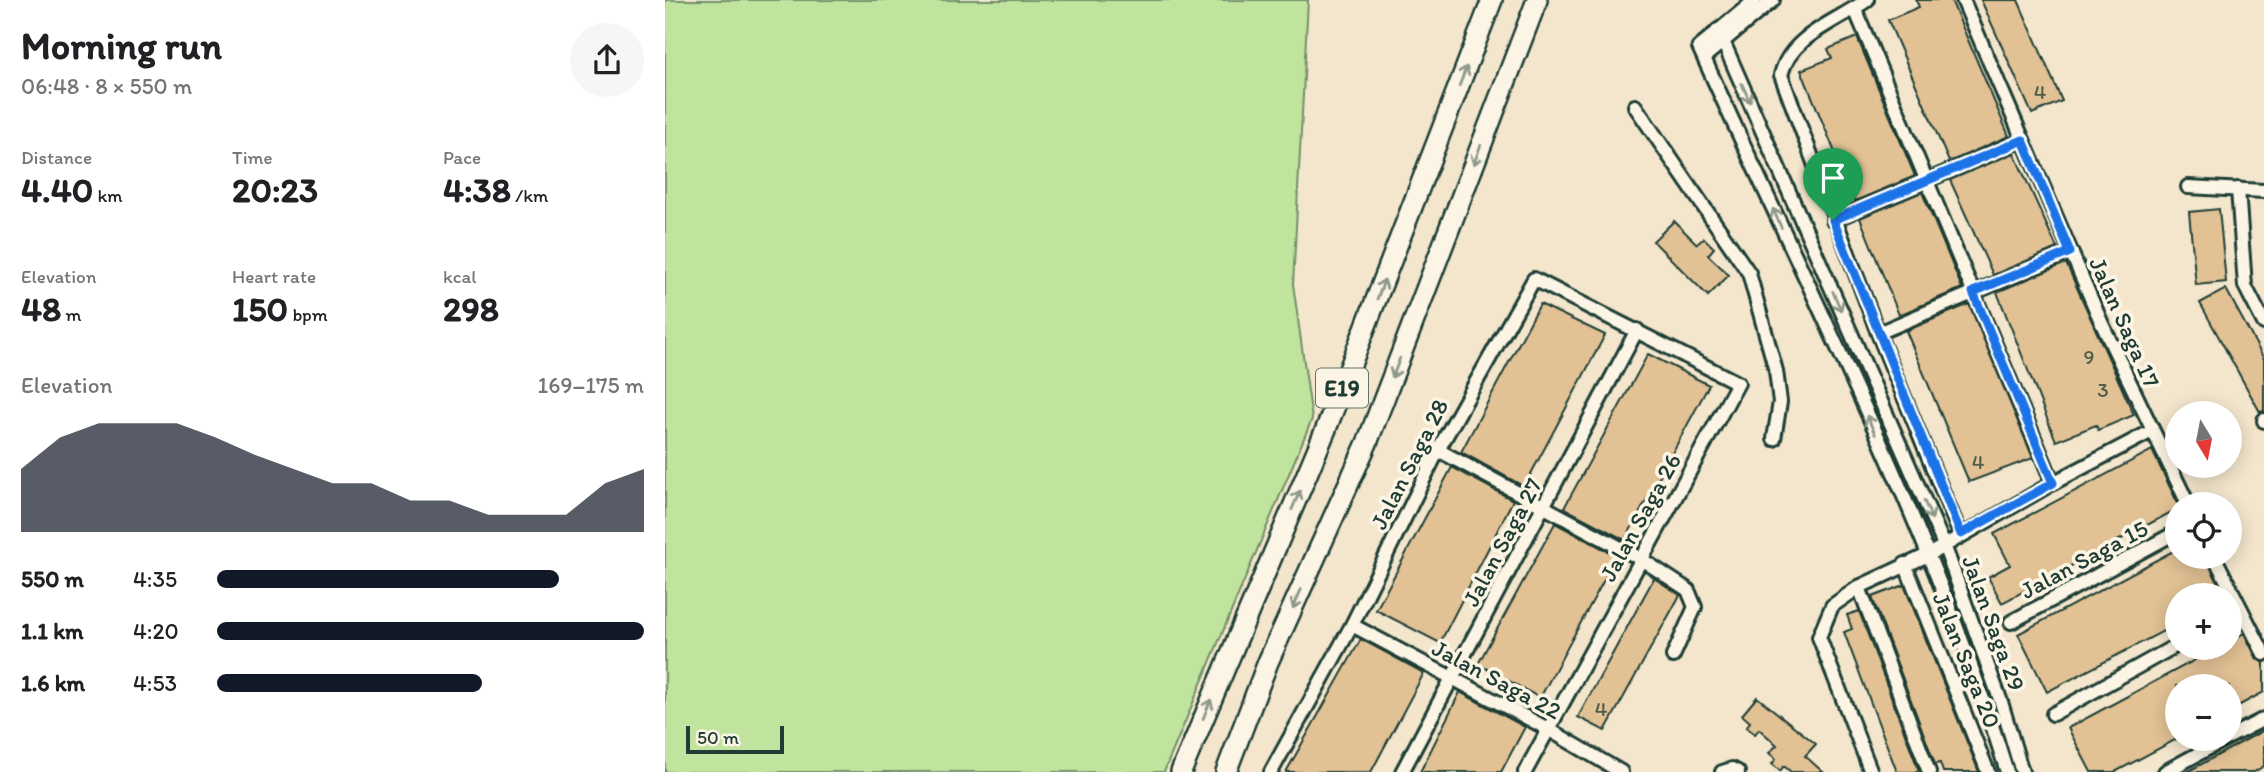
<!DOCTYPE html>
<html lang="en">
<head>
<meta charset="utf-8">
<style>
  :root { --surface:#fff; --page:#f6f6f6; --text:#202124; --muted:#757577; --accent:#111827 }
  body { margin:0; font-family:Itim,sans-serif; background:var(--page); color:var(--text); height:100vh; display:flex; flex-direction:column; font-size:26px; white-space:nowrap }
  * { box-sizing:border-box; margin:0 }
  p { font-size:23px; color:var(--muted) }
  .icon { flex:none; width:38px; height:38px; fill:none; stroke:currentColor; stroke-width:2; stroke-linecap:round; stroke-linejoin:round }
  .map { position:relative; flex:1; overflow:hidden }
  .side { display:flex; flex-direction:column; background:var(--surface); width:665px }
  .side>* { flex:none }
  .needle { width:46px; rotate:170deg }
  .controls { position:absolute; left:1500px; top:401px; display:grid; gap:14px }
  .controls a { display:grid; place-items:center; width:77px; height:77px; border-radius:50%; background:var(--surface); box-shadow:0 4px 18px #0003; font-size:35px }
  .scale { position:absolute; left:21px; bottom:18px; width:98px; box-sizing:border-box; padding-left:7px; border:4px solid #1f3d34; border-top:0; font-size:19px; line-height:24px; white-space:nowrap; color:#1f3d34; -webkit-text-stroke:5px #fcf5e5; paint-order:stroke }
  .pin { position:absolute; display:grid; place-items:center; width:60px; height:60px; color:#fff; margin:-72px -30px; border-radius:50% 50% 50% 0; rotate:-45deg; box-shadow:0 0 7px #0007 }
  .pin .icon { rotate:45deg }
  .round { display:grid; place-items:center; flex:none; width:74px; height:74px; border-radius:37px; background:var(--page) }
  .summary { display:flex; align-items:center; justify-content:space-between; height:119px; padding:0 21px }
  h1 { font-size:38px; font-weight:700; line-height:52px }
  .figures { display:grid; grid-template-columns:repeat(3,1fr); gap:10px; height:119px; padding:7px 21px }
  .figures div { display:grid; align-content:center }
  .figures b { font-size:35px; font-weight:700 }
  .figures small { font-size:19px; font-weight:400 }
  .figures p { font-size:19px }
  .chart { height:196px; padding:14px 21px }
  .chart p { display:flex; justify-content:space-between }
  .chart svg { width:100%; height:126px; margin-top:7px; fill:var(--accent); opacity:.7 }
  ul { padding:0 21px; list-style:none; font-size:23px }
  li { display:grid; grid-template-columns:112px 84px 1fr; align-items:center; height:52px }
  li i { height:18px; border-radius:9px; background:var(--accent) }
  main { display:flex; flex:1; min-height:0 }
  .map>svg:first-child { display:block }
  .green { fill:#c0e39d; stroke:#709068; stroke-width:2 }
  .building { fill:#e2c295; stroke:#1f3d34; stroke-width:2 }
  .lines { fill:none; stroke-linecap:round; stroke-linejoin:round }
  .minor-casing { stroke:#1f3d34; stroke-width:18 }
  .highway-casing { stroke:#1f3d34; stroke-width:24 }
  .minor { stroke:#fcf5e5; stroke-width:12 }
  .highway { stroke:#fcf5e5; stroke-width:19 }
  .oneway { stroke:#8e998c }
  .route-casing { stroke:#fff; stroke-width:14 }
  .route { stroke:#1a73e8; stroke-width:9 }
  .labels { text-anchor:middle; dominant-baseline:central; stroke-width:7; stroke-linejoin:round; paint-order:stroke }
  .number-label { font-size:21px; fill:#505e4c }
  .shield { fill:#fcf5e5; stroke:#617469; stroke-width:2 }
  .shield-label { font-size:23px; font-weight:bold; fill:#1f3d34 }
  .street-label { font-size:24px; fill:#1f3d34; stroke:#fcf5e5 }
</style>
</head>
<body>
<main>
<section class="side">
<div class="summary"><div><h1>Morning run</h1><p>06:48 · 8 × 550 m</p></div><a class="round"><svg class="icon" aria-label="share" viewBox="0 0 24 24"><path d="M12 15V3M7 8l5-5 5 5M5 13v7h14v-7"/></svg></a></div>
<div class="figures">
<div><p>Distance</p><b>4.40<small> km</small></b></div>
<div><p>Time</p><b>20:23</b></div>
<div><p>Pace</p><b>4:38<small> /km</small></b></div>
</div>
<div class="figures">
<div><p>Elevation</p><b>48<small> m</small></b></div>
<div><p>Heart rate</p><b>150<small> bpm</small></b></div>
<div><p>kcal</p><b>298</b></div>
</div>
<div class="chart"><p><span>Elevation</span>169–175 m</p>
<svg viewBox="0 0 160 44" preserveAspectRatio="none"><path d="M0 44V22L10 11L20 6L30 6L40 6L50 11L60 17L70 22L80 27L90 27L100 33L110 33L120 38L130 38L140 38L150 27L160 22V44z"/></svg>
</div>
<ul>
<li><b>550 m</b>4:35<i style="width:80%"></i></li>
<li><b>1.1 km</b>4:20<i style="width:100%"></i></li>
<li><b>1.6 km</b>4:53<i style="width:62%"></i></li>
</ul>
</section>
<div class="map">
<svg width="1599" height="772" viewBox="0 0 1599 772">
  <rect width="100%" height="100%" fill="#f4e6cd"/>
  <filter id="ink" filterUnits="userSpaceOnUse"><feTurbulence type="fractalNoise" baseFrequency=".0143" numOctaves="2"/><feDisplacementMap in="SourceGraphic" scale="14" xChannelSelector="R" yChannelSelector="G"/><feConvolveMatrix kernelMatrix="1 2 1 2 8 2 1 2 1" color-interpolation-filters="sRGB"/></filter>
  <g filter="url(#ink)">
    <path class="green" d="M0,0H643L628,284L647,419L499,772H0Z"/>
    <g class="building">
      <path d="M1251,0H1286L1344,136L1284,162L1223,20L1254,7Z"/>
      <path d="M1316,0H1353L1397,101L1367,114Z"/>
      <path d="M1192,37L1250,176L1190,201L1136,70L1167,58L1163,49Z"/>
      <path d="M1349,153L1392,248L1328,275L1285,180Z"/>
      <path d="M1257,192L1297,288L1234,315L1195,218Z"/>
      <path d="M1554,209L1561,282L1531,285L1524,212Z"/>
      <path d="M1009,221L1032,244L1039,238L1049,248L1043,255L1064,275L1043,296L988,241Z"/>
      <path d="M1401,263L1469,415L1433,430L1431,425L1391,441L1332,292Z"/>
      <path d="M1561,289L1599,359V411L1595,412L1535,303Z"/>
      <path d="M875,304L940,335L860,485H856L796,452Z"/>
      <path d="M1304,304L1368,458L1304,482L1241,331Z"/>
      <path d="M983,354L1044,385L960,540L899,508Z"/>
      <path d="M1487,450L1513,504L1512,509L1337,603L1323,577L1345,565L1329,534Z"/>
      <path d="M787,467L848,500L775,643L711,610Z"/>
      <path d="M890,523L952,556L875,698L813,664Z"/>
      <path d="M1512,549V556H1540L1559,595H1512V624L1382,692L1353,634Z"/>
      <path d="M989,578L1015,595L940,731L913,717Z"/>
      <path d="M1239,585L1314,772H1278L1275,763L1270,764L1207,597Z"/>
      <path d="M1194,611L1254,771L1250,772H1232L1179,632L1187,629L1182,615Z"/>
      <path d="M1579,633L1592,659L1599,663V692L1564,711V686H1512V739L1450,772H1426L1403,728L1552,648H1564V641Z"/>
      <path d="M696,639L759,673L706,772H621Z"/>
      <path d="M795,692L860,727L836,772H755Z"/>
      <path d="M1092,697L1151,744L1140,756L1158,772H1126L1119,766L1115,771L1107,764L1111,759L1104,753L1112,745L1094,729L1090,734L1081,727L1085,722L1077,715Z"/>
      <path d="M1599,730V766L1589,772H1522Z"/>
    </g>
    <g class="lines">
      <g class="minor-casing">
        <g id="minor">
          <path d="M1090,0L1034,47C1141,286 1264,521 1342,772"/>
          <path d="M1202,0C1171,22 1125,36 1116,75L1213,333L1295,534"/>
          <path d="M1298,0L1437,324L1523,504"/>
          <path d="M1190,9L1388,483"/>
          <path d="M1053,30L1279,545L1336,702L1357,772"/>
          <path d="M1039,57L1108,0"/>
          <path d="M970,106L1084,273L1111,371L1115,402L1109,439"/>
          <path d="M1523,187L1599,191"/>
          <path d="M1573,189L1580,286L1599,323"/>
          <path d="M1168,220L1358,140"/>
          <path d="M1213,333L1405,252"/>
          <path d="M1599,421V420"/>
          <path d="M773,450L976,559L1023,590L1030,607L1008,656"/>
          <path d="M1549,556L1599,654"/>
          <path d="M1240,564L1323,772"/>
          <path d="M1194,587L1264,772"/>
          <path d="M1346,622L1512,532"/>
          <path d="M687,625L883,729L956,772"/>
          <path d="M1388,714L1512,645"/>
          <path d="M1564,737L1599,719"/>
          <path d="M606,772L687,625L773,450L869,279L1073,383L860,772"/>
          <path d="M737,772L972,330"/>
          <path d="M1057,772L1067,769L1073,772"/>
          <path d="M1206,772L1154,637L1167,606L1194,587L1265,554L1388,483L1487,431"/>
          <path d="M1500,772L1562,738"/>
        </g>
      </g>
      <g class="highway-casing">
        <g id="highway">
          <path d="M516,772L661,429L827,0"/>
          <path d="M561,772L603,662L702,443L872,0"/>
        </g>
      </g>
      <use href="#minor" class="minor"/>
      <use href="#highway" class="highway"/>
    </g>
    <defs><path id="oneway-shaft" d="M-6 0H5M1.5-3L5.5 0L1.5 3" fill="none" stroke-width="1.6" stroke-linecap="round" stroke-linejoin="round" transform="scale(1.75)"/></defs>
    <g class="oneway">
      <use href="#oneway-shaft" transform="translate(798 76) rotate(-69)"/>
      <use href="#oneway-shaft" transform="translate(1081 93) rotate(66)"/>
      <use href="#oneway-shaft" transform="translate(812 155) rotate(111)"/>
      <use href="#oneway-shaft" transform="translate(1112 218) rotate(-114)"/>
      <use href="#oneway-shaft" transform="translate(716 289) rotate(-69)"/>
      <use href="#oneway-shaft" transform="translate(1172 301) rotate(66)"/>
      <use href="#oneway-shaft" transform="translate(731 368) rotate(111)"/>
      <use href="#oneway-shaft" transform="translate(1206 425) rotate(-114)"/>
      <use href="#oneway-shaft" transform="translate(631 500) rotate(-67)"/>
      <use href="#oneway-shaft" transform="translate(1263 510) rotate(66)"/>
      <use href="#oneway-shaft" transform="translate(632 599) rotate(114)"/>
      <use href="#oneway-shaft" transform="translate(542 709) rotate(-68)"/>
    </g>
  </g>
  <g class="lines" filter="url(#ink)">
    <g class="route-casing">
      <path id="route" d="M1358,140L1405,252L1308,292L1388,483L1296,534L1168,220Z"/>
    </g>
    <use href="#route" class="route"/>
  </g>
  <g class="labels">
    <g class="number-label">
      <text x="1375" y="91">4</text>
      <text x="1424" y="356">9</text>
      <text x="1438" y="389">3</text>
      <text x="1313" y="461">4</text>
      <text x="936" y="708">4</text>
    </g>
    <rect class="shield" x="651" y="368.5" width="52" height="39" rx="5"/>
    <g class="shield-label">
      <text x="677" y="388">E19</text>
    </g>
    <g class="street-label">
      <text transform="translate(1460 322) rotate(66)">Jalan Saga 17</text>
      <text transform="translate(744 464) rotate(-63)">Jalan Saga 28</text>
      <text transform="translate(975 517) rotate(-61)">Jalan Saga 26</text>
      <text transform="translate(837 542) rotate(-62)">Jalan Saga 27</text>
      <text transform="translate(1419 559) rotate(-28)">Jalan Saga 15</text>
      <text transform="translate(1329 623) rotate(70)">Jalan Saga 29</text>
      <text transform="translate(1302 660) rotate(68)">Jalan Saga 20</text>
      <text transform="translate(832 679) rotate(28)">Jalan Saga 22</text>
    </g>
  </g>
</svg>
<div class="controls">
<a><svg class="needle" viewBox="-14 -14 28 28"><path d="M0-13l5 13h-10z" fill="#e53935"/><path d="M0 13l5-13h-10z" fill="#757577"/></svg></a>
<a><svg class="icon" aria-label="locate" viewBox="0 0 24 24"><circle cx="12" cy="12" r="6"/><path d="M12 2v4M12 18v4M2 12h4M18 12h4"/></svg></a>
<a>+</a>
<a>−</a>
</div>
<div class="scale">50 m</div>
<div class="pin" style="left:1168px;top:220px;background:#1e9e55"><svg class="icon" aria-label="arrive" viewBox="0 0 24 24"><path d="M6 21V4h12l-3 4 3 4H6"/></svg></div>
</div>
</main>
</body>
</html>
